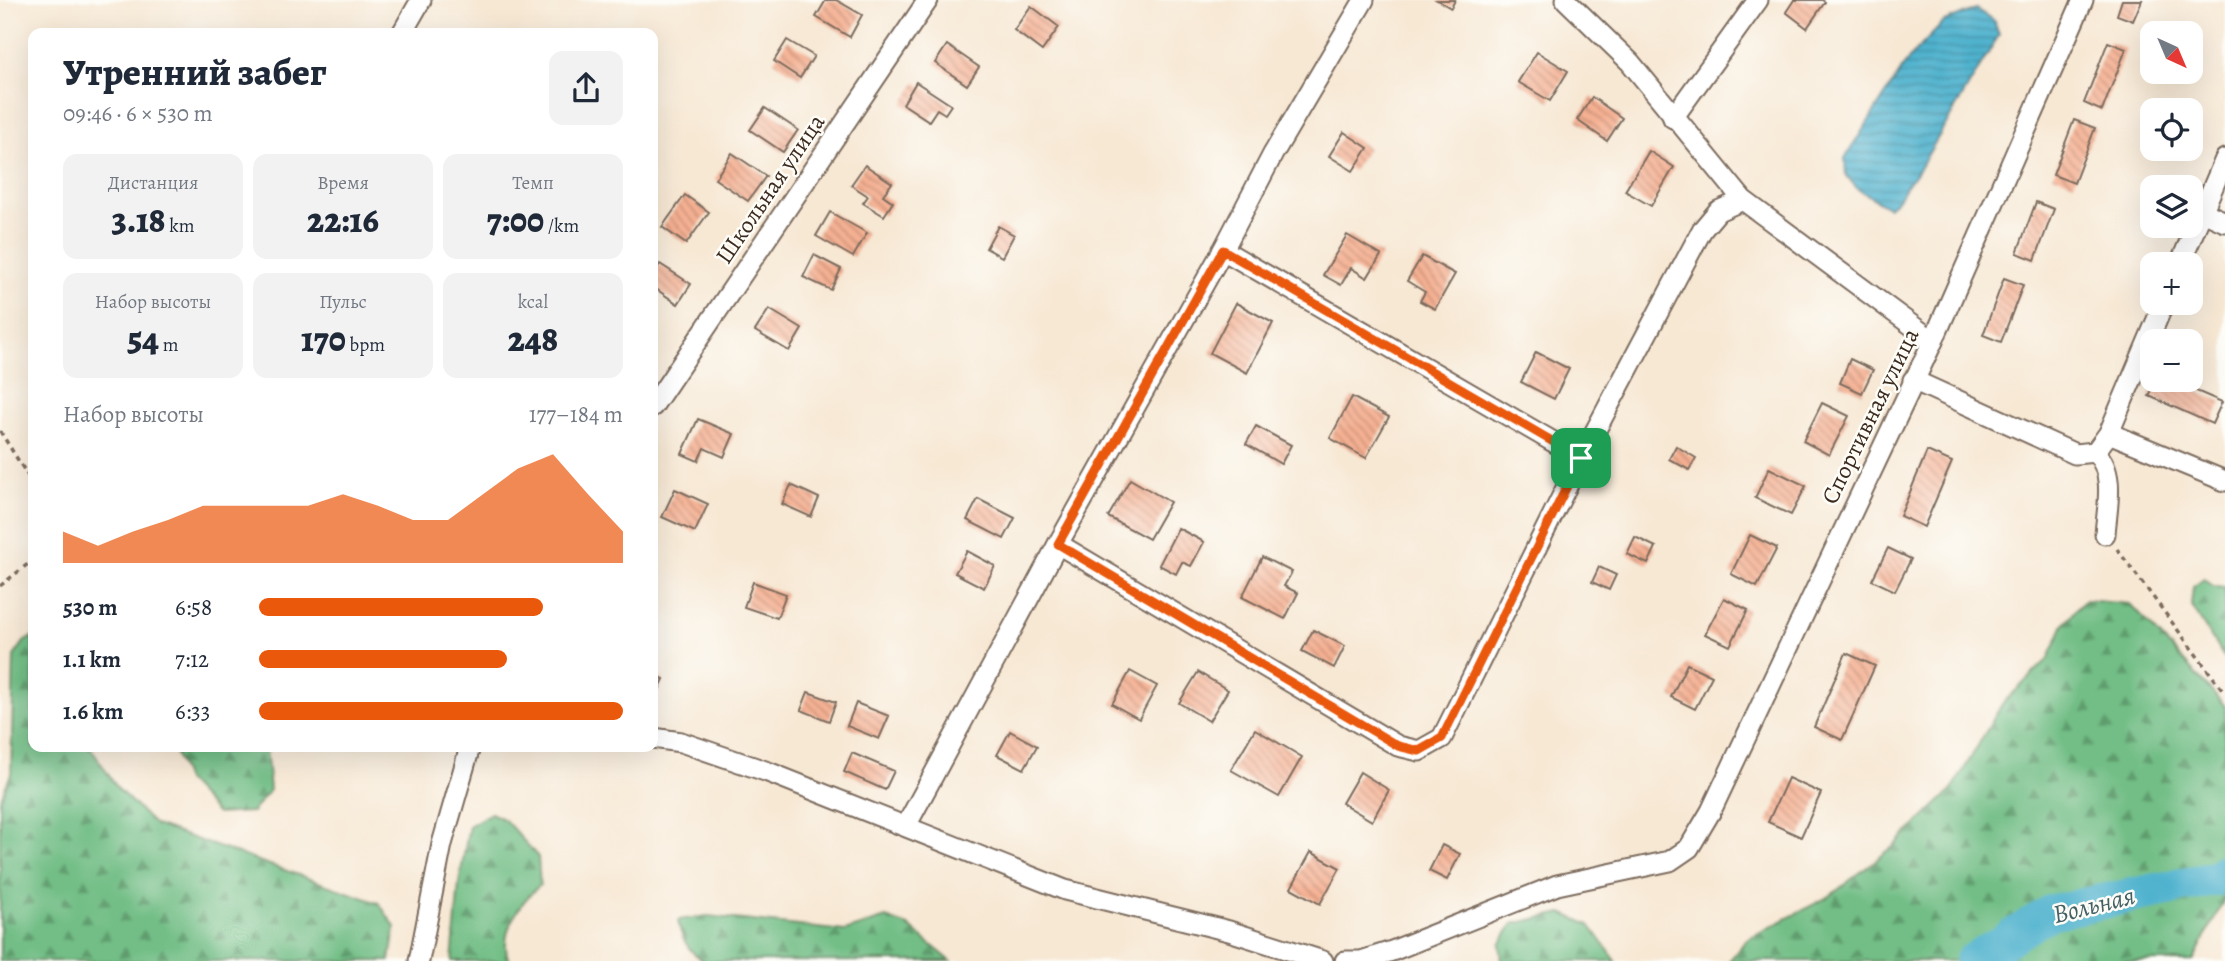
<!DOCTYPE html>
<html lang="ru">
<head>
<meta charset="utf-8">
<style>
  :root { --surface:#fff; --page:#f2f2f3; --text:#1f2937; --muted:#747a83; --accent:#ea580c }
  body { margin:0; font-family:Alegreya,serif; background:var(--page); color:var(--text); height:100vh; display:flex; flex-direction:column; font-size:26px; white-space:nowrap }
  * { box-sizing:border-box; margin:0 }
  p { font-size:23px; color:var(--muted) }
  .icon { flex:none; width:38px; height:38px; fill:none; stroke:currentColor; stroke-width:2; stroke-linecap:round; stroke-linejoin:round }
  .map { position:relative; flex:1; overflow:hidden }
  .drawer { position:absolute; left:28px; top:28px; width:630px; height:724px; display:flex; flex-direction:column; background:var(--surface); border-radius:14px; box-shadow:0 7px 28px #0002 }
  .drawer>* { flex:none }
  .needle { width:46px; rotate:136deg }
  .buttons { position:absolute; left:2140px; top:21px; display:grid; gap:14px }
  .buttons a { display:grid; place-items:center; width:63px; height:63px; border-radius:14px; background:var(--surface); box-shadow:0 7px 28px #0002; font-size:35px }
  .pin { position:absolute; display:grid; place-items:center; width:60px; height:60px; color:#fff; margin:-30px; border-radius:14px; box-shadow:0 4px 10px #0006 }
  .round { display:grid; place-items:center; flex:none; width:74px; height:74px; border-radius:14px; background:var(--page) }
  .summary { display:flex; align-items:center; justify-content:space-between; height:119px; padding:0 35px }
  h1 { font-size:38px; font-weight:800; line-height:52px }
  .stats { display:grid; grid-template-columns:repeat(3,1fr); gap:10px; height:119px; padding:7px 35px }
  .stats div { display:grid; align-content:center; border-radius:14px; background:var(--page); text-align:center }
  .stats b { font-size:35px; font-weight:800 }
  .stats small { font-size:19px; font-weight:400 }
  .stats p { font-size:19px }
  .chart { height:196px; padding:14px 35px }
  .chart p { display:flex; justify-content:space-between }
  .chart svg { width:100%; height:126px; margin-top:7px; fill:var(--accent); opacity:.7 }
  ul { padding:0 35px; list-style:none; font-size:23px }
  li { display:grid; grid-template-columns:112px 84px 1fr; align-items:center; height:52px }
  li i { height:18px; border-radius:9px; background:var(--accent) }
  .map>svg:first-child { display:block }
  .forest { fill:url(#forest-firs); stroke:#567452; stroke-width:2 }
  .water { fill:url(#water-rules); stroke:#456e76; stroke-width:2 }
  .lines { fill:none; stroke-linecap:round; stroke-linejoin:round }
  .river { stroke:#4fb2ce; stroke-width:35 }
  .building { fill:url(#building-back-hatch) }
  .minor-casing { stroke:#7d6c5e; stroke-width:23 }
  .path { stroke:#7d6c5e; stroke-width:3.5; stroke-dasharray:5 5; stroke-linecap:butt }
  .minor { stroke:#fff; stroke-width:19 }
  .route-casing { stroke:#fff; stroke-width:14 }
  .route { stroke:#ea580c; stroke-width:9 }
  .labels { text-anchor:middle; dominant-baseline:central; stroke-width:5; stroke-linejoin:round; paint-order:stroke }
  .street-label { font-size:24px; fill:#3b2a1e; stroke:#fdfcf7 }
  .water-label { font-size:26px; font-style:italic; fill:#436064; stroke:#fdfcf7 }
</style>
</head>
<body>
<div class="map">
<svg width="2225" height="961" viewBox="0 0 2225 961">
  <defs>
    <pattern id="forest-firs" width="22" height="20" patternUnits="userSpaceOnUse" patternTransform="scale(1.75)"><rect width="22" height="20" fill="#72be86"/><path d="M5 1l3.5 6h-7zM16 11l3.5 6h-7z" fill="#5f9b6d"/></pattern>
    <pattern id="water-rules" width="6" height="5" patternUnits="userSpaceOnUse" patternTransform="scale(1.75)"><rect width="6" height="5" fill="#4fb2ce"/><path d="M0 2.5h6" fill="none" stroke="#4391a7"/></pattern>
    <pattern id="building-back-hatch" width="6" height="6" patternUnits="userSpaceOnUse" patternTransform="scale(1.75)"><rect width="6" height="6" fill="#f5b092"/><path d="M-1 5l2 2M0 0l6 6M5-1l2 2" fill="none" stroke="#c88f77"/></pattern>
  </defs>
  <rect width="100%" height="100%" fill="#fdfcf7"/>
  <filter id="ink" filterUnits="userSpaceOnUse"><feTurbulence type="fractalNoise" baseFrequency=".0143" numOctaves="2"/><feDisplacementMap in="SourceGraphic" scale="14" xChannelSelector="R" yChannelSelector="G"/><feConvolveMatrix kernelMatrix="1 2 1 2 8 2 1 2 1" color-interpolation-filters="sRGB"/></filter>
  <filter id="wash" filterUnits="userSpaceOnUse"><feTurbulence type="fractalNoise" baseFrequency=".00686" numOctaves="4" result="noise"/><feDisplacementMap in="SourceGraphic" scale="28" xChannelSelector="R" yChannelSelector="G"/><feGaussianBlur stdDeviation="1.57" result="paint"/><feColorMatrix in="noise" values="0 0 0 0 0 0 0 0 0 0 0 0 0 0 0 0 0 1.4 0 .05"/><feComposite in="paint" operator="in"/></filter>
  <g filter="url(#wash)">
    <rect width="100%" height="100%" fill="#f7e8d4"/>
    <g class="forest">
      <path d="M2204,579L2213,586L2225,587V659L2191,605L2193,587Z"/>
      <path d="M2085,600L2130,604L2225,706V898L2193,961H1729L1747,939L1830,896L1894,846L1952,790L2002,704L2049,658L2065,622Z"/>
      <path d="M33,636V747H90L118,789L155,825L379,903L395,927L390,961H0V800L11,774L14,656L24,642Z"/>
      <path d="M173,747H266L270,790L252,812L217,814L186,781Z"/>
      <path d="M491,813L505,820L538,857L540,885C519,903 498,934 509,961H452L459,883L469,826Z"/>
      <path d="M1562,913L1590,925L1616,961H1502L1500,944L1513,924Z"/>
      <path d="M707,916L845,931L886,918L908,926L951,961H704C689,953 680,936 678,920Z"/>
    </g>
    <path class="water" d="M1976,9L1994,21L1999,35L1924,161L1896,201L1888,207L1859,190L1846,176L1845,158L1909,58L1944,22Z"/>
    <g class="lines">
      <path class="river" d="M1972,961L2051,912L2219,878L2225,871"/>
    </g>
    <g id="blocks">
      <g class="building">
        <path d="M826,0H836L862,15L850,37L816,17Z"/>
        <path d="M1437,0H1455L1451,8Z"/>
        <path d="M1794,0H1822L1825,2L1807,28L1786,12Z"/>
        <path d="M2122,0H2142L2133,21L2117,15Z"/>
        <path d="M1031,6L1059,27L1042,51L1014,30Z"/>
        <path d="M787,40L814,56L800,78L774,61Z"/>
        <path d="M2108,42L2126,49L2102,111L2084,103Z"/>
        <path d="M947,45L979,67L967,85L935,63Z"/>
        <path d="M1537,52L1568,71L1550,101L1518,82Z"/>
        <path d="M916,82L951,105L945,114L937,109L929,121L903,104Z"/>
        <path d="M1592,97L1622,118L1607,141L1577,120Z"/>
        <path d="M765,108L798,130L783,152L750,130Z"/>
        <path d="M2074,120L2095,128L2074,183L2053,175Z"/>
        <path d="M1344,132L1368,148L1353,171L1329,156Z"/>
        <path d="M1649,151L1674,167L1651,206L1625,191Z"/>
        <path d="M732,153L766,176L748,201L715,179Z"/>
        <path d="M865,165L892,183L883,195L893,202L884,216L863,203L868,196L851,185Z"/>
        <path d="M685,195L709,212L686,244L662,227Z"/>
        <path d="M2036,202L2054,209L2035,260L2017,253Z"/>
        <path d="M830,212L867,233L853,257L816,236Z"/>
        <path d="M998,226L1014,235L1002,257L986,248Z"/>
        <path d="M1347,235L1381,255L1367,278L1351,268L1341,285L1323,275Z"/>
        <path d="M814,255L841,269L831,290L803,277Z"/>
        <path d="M1422,256L1455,274L1435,309L1420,301L1425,292L1407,281Z"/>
        <path d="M660,264L691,284L678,304L653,287V274Z"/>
        <path d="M2004,278L2023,285L2001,342L1983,335Z"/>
        <path d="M1236,303L1273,323L1247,373L1210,353Z"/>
        <path d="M769,309L802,329L789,351L755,331Z"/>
        <path d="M1536,352L1569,369L1554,399L1521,382Z"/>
        <path d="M1850,359L1873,370L1862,393L1840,383Z"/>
        <path d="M2157,380H2171L2222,402L2212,424L2149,396Z"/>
        <path d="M1352,397L1389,417L1366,458L1330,438Z"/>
        <path d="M1822,403L1849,416L1829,455L1803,441Z"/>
        <path d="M698,419L734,434L724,457L704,448L698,461L682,454Z"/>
        <path d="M1256,426L1291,445L1281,464L1246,444Z"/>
        <path d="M1676,446L1696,458L1689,470L1669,459Z"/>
        <path d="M1927,451L1952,462L1924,527L1900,516Z"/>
        <path d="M1769,468L1806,486L1791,515L1755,498Z"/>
        <path d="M1130,479L1170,502L1149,539L1108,517Z"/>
        <path d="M791,485L819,498L811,517L782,504Z"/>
        <path d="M675,489L708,504L695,532L662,517Z"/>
        <path d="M978,499L1015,518L1004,539L967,520Z"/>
        <path d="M1178,528L1204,542L1191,566L1182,562L1176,574L1159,565Z"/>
        <path d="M1750,535L1777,548L1757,587L1731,574Z"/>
        <path d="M1635,537L1656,547L1648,564L1627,554Z"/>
        <path d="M1888,548L1911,559L1895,591L1872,580Z"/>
        <path d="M967,551L995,566L984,588L955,573Z"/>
        <path d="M1262,557L1292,572L1284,586L1298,593L1285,619L1242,597Z"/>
        <path d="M1599,567L1616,575L1609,590L1592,582Z"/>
        <path d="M753,582L786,594L777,618L744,607Z"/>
        <path d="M1724,598L1748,610L1730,646L1705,634Z"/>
        <path d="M1313,630L1345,646L1334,668L1302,651Z"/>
        <path d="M1846,653L1875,666L1842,740L1814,727Z"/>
        <path d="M1687,664L1712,676L1695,709L1671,697Z"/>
        <path d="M1130,671L1157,686L1139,719L1112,704Z"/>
        <path d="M1198,672L1228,690L1209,721L1179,703Z"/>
        <path d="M653,674L664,679L656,696L653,694Z"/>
        <path d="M808,692L836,702L829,721L801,710Z"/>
        <path d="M856,703L889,716L879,739L847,726Z"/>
        <path d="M1255,729L1302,757L1279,797L1231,770Z"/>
        <path d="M1010,731L1037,746L1024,769L997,755Z"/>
        <path d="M852,753L894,771L885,790L844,772Z"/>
        <path d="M1360,772L1389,790L1372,821L1342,803Z"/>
        <path d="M1788,778L1821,793L1801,837L1768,822Z"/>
        <path d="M1442,845L1460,854L1447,880L1429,871Z"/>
        <path d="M1311,852L1340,868L1320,904L1291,888Z"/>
      </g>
    </g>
  </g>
  <g filter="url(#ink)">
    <use href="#blocks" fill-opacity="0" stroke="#7d6c5e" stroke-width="2"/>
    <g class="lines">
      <g class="minor-casing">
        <g id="minor">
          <path d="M1566,0L1630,62L1743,200L1933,341"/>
          <path d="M402,33L421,0"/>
          <path d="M1673,118L1758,0"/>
          <path d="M2203,212L2225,222"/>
          <path d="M1223,250L1581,458"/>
          <path d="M2180,264L2225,159"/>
          <path d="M1913,380L2075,454L2095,452L2109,433L2164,303"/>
          <path d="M653,406L928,0"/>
          <path d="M2109,433L2225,481"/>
          <path d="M2095,452C2116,472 2107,507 2105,534"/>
          <path d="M1058,544L1398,746L1419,751L1442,738L1581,458L1702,230L1718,211L1743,200"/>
          <path d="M653,738L681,742L768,772L1065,890L1229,931L1323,961"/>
          <path d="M906,826L1058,544L1223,250L1273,154L1364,0"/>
          <path d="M419,961L442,844L470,747"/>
          <path d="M1345,961H1361L1392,951L1557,885L1670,861L1689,848L1711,811L1933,341L2083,0"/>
        </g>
      </g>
      <g class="path">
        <path d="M0,431L33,484"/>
        <path d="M2117,549L2225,693"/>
        <path d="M0,586L33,560"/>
      </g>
      <use href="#minor" class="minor"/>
    </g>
  </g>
  <g class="lines" filter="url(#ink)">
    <g class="route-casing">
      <path id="route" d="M1223,250L1581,458L1442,738L1419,751L1398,746L1058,544Z"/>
    </g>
    <use href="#route" class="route"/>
  </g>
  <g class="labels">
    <g class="street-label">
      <text transform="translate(770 189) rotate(-56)">Школьная улица</text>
      <text transform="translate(1870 416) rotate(-64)">Спортивная улица</text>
    </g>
    <g class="water-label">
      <text transform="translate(2094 905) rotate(-14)">Вольная</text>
    </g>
  </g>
</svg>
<div class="buttons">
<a><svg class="needle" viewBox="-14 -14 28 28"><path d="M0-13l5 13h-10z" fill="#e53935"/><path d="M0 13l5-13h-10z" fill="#747a83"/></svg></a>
<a><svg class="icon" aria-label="locate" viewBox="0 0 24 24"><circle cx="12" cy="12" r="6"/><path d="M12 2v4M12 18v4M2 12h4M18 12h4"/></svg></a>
<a><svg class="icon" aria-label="layers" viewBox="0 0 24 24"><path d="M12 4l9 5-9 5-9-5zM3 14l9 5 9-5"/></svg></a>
<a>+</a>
<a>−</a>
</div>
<div class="pin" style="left:1581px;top:458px;background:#1e9e55"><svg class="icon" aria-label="arrive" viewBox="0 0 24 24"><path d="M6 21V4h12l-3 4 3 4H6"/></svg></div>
<section class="drawer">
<div class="summary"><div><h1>Утренний забег</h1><p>09:46 · 6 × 530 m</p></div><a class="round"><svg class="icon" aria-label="share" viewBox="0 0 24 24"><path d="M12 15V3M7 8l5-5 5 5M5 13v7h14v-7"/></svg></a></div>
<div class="stats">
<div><p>Дистанция</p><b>3.18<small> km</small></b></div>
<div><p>Время</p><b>22:16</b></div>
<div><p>Темп</p><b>7:00<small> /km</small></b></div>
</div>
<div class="stats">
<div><p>Набор высоты</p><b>54<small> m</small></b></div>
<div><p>Пульс</p><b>170<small> bpm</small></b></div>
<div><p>kcal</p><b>248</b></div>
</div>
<div class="chart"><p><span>Набор высоты</span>177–184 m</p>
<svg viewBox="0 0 160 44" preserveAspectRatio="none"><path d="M0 44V33L10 38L20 33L30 29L40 24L50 24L60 24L70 24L80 20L90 24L100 29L110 29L120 20L130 11L140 6L150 20L160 33V44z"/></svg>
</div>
<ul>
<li><b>530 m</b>6:58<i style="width:78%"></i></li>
<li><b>1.1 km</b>7:12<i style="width:68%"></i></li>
<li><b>1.6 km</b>6:33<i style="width:100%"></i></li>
</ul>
</section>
</div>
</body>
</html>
